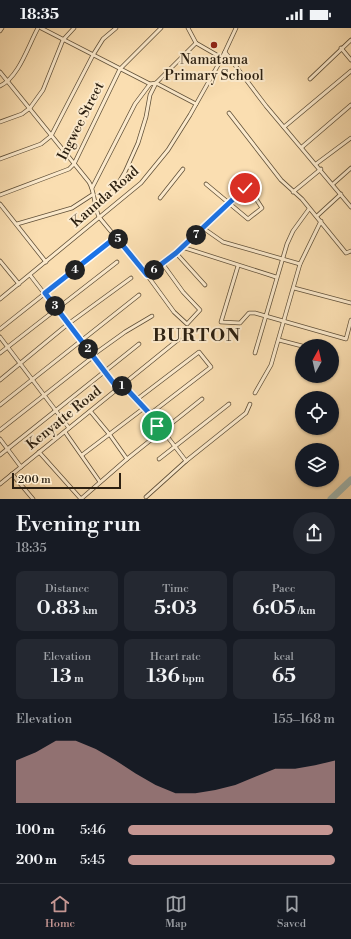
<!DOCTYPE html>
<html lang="en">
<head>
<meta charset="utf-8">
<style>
  :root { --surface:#171b24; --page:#242831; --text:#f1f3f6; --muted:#9ea1a6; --line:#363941; --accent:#c59692 }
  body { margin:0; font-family:"Libre Bodoni",serif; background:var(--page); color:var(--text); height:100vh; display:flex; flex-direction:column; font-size:15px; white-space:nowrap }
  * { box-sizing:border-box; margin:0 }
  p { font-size:13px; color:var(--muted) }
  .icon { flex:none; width:22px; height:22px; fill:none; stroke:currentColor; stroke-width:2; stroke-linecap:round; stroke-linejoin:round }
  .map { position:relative; height:471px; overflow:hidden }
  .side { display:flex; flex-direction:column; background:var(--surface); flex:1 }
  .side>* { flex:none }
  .needle { width:26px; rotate:8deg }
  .tools { position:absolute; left:295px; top:311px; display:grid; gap:8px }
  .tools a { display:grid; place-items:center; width:44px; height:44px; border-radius:50%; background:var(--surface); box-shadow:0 1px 3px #0004; font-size:20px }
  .scale { position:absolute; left:12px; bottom:10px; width:109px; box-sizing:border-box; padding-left:4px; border:2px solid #2c2011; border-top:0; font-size:11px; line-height:14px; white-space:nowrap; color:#2c2011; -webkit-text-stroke:3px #fceacc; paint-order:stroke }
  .pin { position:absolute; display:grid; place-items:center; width:34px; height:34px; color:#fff; margin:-17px; border:2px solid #fff; border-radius:50%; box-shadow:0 1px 4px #0007 }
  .km { position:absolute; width:20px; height:20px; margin:-10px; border-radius:50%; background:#222; color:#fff; font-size:11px; line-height:20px; text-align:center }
  .round { display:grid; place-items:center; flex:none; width:42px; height:42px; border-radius:21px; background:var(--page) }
  .summary { display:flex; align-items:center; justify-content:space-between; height:68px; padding:0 16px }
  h1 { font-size:22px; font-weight:600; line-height:30px }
  .figures { display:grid; grid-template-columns:repeat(3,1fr); gap:6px; height:68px; padding:4px 16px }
  .figures div { display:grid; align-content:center; border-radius:8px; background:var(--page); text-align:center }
  .figures b { font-size:20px; font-weight:600 }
  .figures small { font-size:11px; font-weight:400 }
  .figures p { font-size:11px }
  .chart { height:112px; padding:8px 16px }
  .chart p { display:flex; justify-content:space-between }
  .chart svg { width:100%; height:72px; margin-top:4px; fill:var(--accent); opacity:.7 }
  ul { padding:0 16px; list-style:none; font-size:13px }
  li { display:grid; grid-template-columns:64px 48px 1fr; align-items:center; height:30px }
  li i { height:10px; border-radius:5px; background:var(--accent) }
  .status { display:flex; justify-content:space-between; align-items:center; height:28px; padding:0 20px; background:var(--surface); direction:ltr }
  .status svg { height:11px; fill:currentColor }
  .tab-bar { display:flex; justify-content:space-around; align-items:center; height:56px; border-top:1px solid var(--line); background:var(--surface); font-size:11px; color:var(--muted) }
  .tab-bar a { display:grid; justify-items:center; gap:2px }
  .tab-bar .selected { color:var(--accent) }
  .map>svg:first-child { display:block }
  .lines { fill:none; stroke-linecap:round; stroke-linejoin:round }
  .river { stroke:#a1bab5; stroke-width:7 }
  .street-casing { stroke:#605039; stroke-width:4.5 }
  .street { stroke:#fceacc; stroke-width:3 }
  .route-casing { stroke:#fff; stroke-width:8 }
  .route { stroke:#1a73e8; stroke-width:5 }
  .poi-dot { fill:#8f2418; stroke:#fceacc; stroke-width:1.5 }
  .labels { text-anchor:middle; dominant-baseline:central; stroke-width:4; stroke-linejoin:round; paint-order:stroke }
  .poi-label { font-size:14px; fill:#2c2011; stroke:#fceacc }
  .street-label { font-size:14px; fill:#2c2011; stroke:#fceacc }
  .district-label { font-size:18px; font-weight:bold; letter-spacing:1px; fill:#2c2011; stroke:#fceacc }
</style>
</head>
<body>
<div class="status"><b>18:35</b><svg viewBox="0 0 49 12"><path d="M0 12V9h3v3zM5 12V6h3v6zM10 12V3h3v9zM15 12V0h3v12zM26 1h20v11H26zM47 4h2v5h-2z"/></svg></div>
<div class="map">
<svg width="351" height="471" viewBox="0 0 351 471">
  <rect width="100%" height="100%" fill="#fadeb1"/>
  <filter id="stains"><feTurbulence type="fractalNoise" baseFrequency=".005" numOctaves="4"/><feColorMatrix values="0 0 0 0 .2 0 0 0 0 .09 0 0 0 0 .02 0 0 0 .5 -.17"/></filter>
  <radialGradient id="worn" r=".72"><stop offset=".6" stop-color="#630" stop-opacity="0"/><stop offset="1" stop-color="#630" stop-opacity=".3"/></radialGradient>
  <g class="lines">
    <path class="river" d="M331,471L351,452"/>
    <g class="street-casing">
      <g id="street">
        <path d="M41,0L150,56L156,55L196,76"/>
        <path d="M188,0L196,15L222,30"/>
        <path d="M0,3L2,0"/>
        <path d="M341,20L351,32"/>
        <path d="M225,24L266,78L351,179"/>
        <path d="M0,44L89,154C95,164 94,178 99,189L147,247C183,221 213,190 245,160L251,163L262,180L248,191L206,156"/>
        <path d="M310,51L351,12"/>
        <path d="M0,58C19,49 28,18 38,0"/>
        <path d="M229,85L281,152L302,171L346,225L351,223"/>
        <path d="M0,94L22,86L30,80L43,62L63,12L74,0"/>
        <path d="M284,99L351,43"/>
        <path d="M302,119L351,77"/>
        <path d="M0,131L41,116L51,108L93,27L103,11L116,0"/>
        <path d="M316,136L351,110"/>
        <path d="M333,156L351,140"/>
        <path d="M92,160L135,76L150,56"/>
        <path d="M293,164L321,141"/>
        <path d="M0,167L69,141L74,136L120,41L161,0"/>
        <path d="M160,170L183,141"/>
        <path d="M0,176L46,234"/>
        <path d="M94,178L115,161L125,144L138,115L146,89L150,67L156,55L196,15"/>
        <path d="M317,188L341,166"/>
        <path d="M17,196L72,180L92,167"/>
        <path d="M203,200L223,214L300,236"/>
        <path d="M182,219L276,249"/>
        <path d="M176,225L205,257"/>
        <path d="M0,233L19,256"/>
        <path d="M238,238L221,294L240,295L249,285H255L346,311L351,292"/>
        <path d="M30,247L118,361"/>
        <path d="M147,247L174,284L187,296L200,282L183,264L162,235"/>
        <path d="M294,260L351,275"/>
        <path d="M0,271L141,155L168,122L190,87L222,30L236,0"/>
        <path d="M0,301L116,209"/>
        <path d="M0,309L69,400"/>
        <path d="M279,312L302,318"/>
        <path d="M0,325L117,234"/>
        <path d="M255,325L287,216L293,203L309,181"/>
        <path d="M93,327L125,304L152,288"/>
        <path d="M0,352L68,296L131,250"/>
        <path d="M123,357L150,386L186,433"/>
        <path d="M255,365L271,337L300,236L321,193"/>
        <path d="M136,372L199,324L211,339L150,386"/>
        <path d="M0,377L139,267"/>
        <path d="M91,384L110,407L127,431"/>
        <path d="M0,402L94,328"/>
        <path d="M65,404L100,454"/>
        <path d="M0,411L21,439"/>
        <path d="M39,424L81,471"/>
        <path d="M0,427L139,316"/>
        <path d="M82,427L144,380"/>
        <path d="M159,431L229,376"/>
        <path d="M12,446L33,471"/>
        <path d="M0,456L179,311"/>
        <path d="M146,469L186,433L246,385L250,376"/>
        <path d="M81,471L127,431L202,371"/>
      </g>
    </g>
    <use href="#street" class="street"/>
  </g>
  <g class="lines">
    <g class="route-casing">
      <path id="route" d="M157,398L150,386L123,357L118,361L45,265L116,209L147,247L176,225L245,160"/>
    </g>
    <use href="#route" class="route"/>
  </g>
  <circle class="poi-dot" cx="214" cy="17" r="4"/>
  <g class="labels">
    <g class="poi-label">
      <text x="214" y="32">Namatama<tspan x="214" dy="16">Primary School</tspan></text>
    </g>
    <g class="street-label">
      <text transform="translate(81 93) rotate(-63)">Ingwee Street</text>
      <text transform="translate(105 169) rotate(-41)">Kaunda Road</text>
      <text transform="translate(64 390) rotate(-39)">Kenyatte Road</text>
    </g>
    <g class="district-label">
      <text x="197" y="307">BURTON</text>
    </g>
  </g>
  <rect width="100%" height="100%" filter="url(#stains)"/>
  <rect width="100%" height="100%" fill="url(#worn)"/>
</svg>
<div class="tools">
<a><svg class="needle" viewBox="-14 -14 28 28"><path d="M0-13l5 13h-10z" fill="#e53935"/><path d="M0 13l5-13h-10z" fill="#9ea1a6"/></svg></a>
<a><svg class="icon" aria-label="locate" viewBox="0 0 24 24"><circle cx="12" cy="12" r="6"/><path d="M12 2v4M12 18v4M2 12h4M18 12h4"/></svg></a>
<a><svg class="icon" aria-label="layers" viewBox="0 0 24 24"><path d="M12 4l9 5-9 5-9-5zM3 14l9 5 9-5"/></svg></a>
</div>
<div class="scale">200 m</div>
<div class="pin" style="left:157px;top:398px;background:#1e9e55"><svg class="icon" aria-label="arrive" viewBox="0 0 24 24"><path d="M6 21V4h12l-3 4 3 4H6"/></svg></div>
<div class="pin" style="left:245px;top:160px;background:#d93025"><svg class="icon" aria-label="check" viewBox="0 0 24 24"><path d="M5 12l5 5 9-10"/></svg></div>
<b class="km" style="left:122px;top:358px">1</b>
<b class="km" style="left:88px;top:321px">2</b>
<b class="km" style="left:55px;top:278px">3</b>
<b class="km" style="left:75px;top:242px">4</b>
<b class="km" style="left:118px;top:211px">5</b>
<b class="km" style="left:154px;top:242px">6</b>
<b class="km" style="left:196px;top:207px">7</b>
</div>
<section class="side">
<div class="summary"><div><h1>Evening run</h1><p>18:35</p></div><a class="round"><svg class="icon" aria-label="share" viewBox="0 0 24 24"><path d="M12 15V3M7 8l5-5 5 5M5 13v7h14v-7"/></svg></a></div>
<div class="figures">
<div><p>Distance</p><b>0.83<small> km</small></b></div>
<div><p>Time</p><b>5:03</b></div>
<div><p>Pace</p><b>6:05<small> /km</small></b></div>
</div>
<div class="figures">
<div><p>Elevation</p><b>13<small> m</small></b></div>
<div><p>Heart rate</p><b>136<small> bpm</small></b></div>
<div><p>kcal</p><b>65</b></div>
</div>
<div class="chart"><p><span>Elevation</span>155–168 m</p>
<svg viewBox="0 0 160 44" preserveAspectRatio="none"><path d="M0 44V18L10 13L20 6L30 6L40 11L50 18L60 26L70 33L80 38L90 38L100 36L110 33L120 28L130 23L140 23L150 21L160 18V44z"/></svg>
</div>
<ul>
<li><b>100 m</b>5:46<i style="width:99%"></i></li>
<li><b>200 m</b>5:45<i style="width:100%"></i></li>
</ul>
</section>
<nav class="tab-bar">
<a class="selected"><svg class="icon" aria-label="home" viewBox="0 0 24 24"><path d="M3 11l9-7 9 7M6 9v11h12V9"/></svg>Home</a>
<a><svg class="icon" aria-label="map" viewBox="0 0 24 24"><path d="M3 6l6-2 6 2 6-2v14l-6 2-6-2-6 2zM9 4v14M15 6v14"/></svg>Map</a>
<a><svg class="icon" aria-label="saved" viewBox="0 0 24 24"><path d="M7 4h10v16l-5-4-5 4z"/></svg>Saved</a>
</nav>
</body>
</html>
